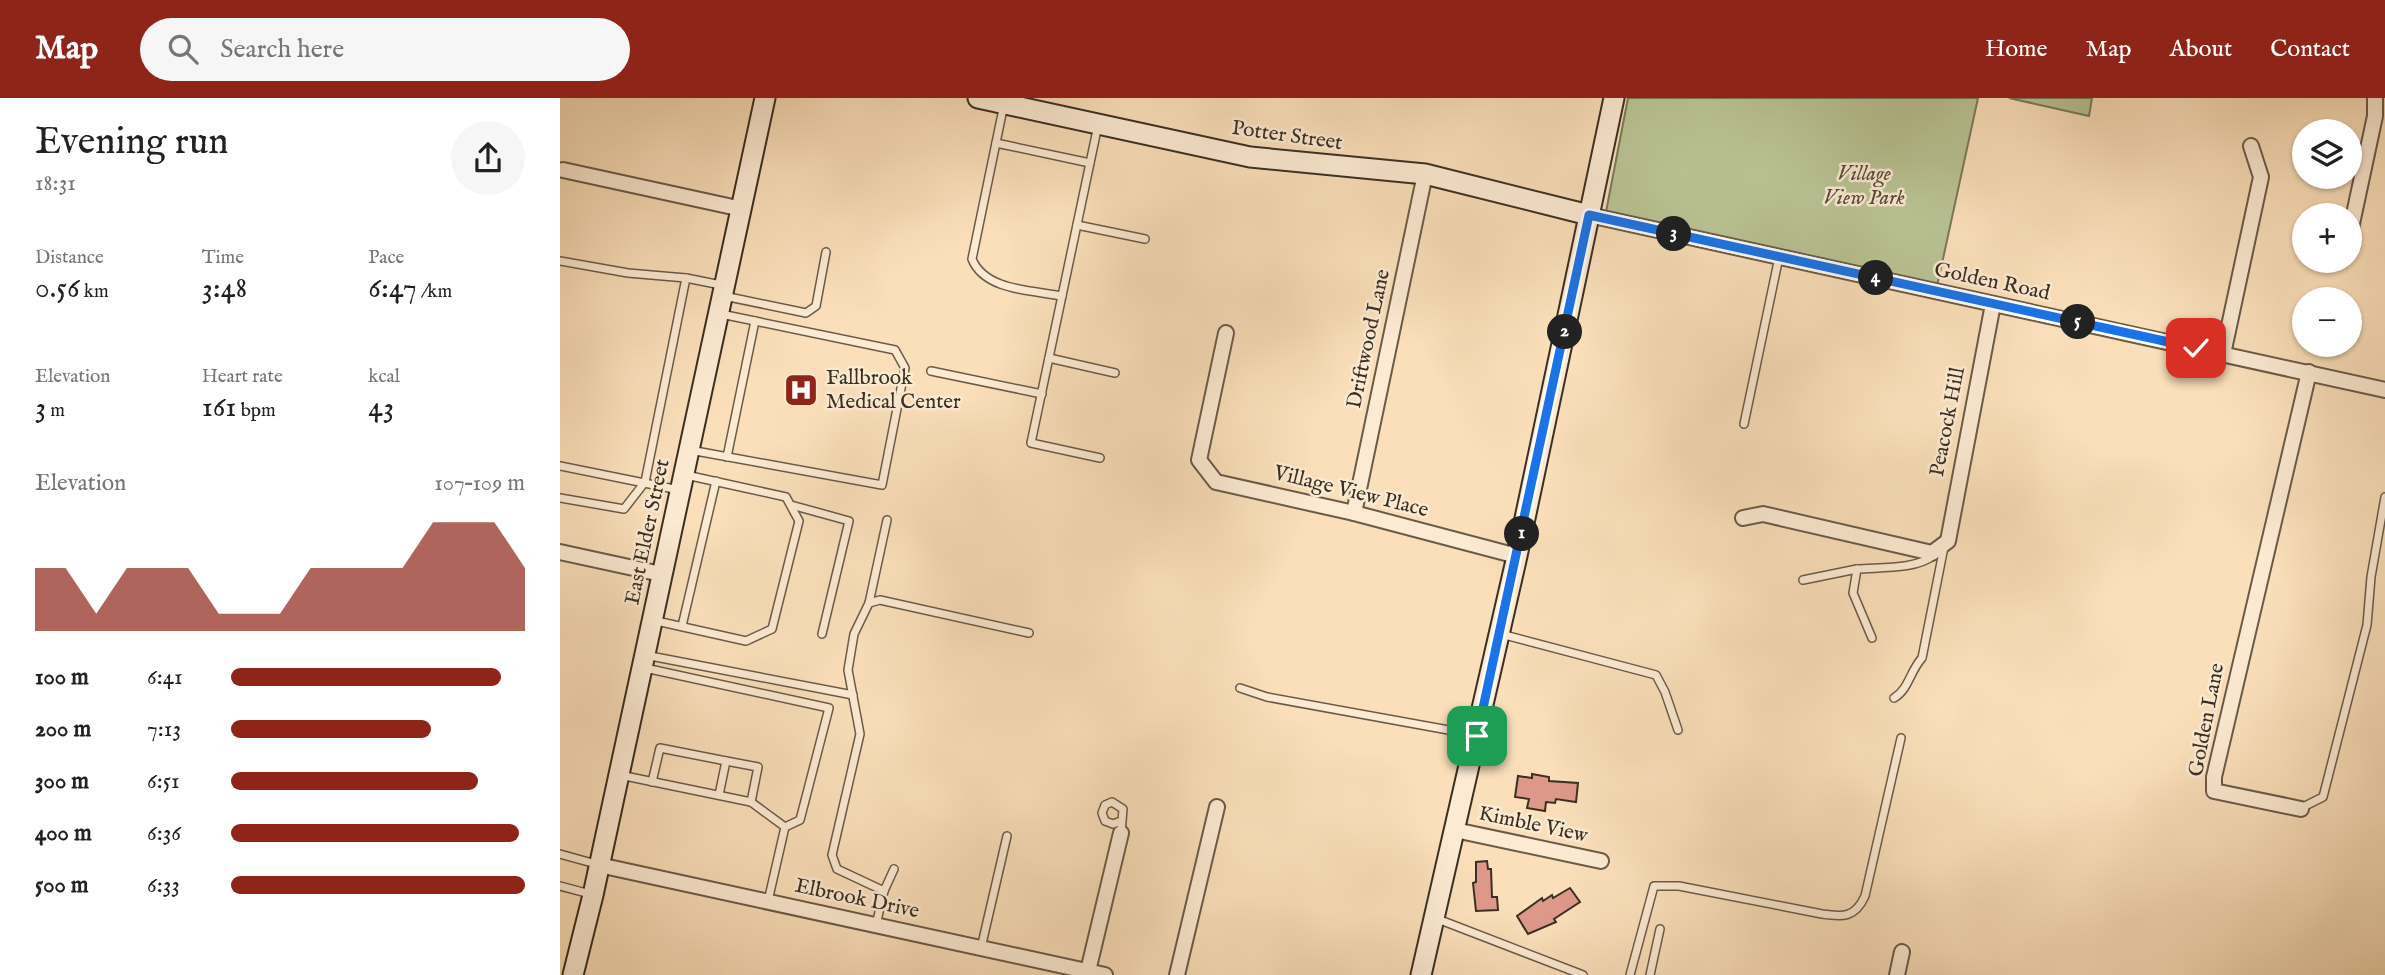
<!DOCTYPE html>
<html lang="en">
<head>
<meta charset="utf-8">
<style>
  :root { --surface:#fff; --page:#f6f6f6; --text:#202124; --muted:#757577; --accent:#8f2418 }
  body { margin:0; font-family:"IM FELL English",serif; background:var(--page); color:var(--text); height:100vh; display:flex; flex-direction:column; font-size:26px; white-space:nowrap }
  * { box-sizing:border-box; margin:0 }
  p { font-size:23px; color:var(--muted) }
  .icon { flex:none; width:38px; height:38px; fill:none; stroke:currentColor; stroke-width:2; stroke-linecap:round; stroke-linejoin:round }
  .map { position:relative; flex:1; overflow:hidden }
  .sheet { display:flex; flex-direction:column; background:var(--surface); width:560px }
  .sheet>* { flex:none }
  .fabs { position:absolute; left:1732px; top:21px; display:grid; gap:14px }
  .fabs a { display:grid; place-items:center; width:70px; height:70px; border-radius:50%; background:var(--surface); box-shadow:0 2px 5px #0004; font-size:35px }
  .pin { position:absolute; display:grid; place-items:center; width:60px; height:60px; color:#fff; margin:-30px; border-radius:14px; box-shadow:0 4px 10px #0006 }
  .km { position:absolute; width:35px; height:35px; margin:-18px; border-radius:50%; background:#222; color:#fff; font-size:19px; line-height:35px; text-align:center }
  .round { display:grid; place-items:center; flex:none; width:74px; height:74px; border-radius:37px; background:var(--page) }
  .head { display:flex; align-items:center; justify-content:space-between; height:119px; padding:0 35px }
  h1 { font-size:38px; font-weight:600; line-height:52px }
  .metrics { display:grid; grid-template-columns:repeat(3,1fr); gap:10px; height:119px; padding:7px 35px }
  .metrics div { display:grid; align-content:center }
  .metrics b { font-size:30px; font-weight:600 }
  .metrics small { font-size:19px; font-weight:400 }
  .metrics p { font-size:19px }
  .chart { height:196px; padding:14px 35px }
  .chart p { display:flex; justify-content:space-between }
  .chart svg { width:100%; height:126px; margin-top:7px; fill:var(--accent); opacity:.7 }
  ul { padding:0 35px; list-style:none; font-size:23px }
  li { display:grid; grid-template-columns:112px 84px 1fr; align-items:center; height:52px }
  li i { height:18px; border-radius:9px; background:var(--accent) }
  header { display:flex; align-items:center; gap:42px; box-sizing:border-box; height:98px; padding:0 35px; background:var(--accent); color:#fff }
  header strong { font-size:33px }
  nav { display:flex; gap:38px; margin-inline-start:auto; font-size:24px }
  .search { width:490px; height:63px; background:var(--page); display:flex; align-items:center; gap:18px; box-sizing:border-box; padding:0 24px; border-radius:38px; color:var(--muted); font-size:26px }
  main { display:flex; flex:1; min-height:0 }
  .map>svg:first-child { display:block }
  .green { fill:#b9c394; stroke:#7a795c; stroke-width:2 }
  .building { fill:#dd9889; stroke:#3a2f23; stroke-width:2 }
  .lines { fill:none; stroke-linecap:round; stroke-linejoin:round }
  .lane-casing { stroke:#6a5b49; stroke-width:10 }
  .street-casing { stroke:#6a5b49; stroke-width:18 }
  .secondary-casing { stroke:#3a2f23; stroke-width:23 }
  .lane { stroke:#fcead2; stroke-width:7 }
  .street { stroke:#fcead2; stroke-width:14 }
  .secondary { stroke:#fcead2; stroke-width:19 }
  .route-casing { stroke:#fff; stroke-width:14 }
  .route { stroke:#1a73e8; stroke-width:9 }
  .labels { text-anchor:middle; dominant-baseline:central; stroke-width:5; stroke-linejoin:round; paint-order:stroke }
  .street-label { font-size:21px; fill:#3a2f23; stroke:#fcead2 }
  .park-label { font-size:21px; font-style:italic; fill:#534d3a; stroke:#fcead2 }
  .poi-label { font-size:21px; fill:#3a2f23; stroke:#fcead2; text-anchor:start }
</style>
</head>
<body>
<header>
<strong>Map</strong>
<div class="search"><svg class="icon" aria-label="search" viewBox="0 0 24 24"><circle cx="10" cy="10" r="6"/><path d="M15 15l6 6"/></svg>Search here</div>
<nav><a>Home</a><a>Map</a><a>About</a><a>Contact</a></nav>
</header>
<main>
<section class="sheet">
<div class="head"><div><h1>Evening run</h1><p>18:31</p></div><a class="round"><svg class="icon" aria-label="share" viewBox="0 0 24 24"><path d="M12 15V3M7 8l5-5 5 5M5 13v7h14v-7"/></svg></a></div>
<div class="metrics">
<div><p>Distance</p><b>0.56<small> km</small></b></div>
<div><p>Time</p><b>3:48</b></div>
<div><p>Pace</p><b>6:47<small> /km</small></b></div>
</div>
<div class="metrics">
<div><p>Elevation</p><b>3<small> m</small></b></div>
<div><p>Heart rate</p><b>161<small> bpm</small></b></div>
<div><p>kcal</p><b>43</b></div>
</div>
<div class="chart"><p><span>Elevation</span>107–109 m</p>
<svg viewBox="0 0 160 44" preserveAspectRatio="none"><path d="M0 44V22L10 22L20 38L30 22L40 22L50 22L60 38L70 38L80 38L90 22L100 22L110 22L120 22L130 6L140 6L150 6L160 22V44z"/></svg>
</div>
<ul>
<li><b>100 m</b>6:41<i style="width:92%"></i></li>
<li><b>200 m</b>7:13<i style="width:68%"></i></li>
<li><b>300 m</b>6:51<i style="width:84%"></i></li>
<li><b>400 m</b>6:36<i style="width:98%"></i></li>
<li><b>500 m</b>6:33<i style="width:100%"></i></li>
</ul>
</section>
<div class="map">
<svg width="1825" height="877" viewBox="0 0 1825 877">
  <rect width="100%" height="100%" fill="#fadfba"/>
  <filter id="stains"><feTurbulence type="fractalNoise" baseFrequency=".00286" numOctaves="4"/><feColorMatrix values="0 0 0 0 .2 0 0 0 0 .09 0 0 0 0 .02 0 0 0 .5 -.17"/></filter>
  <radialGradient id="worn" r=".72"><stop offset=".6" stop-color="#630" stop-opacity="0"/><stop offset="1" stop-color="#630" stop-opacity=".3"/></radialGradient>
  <g class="green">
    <path d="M1068,0H1418L1376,193L1045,119Z"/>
    <path d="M1449,0H1532L1529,18Z"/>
  </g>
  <g class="building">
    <path d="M972,676L989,679V683L1018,685L1016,704L996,701L995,705L986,704L985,713L967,710L969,701L955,699L958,678L972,680Z"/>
    <path d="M927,763L928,771H931L932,799H937L938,812L916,813L913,785L916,784V764Z"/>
    <path d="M1010,790L1020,804L994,821L996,824L968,836L957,818L982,800L983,803L992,797L993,800Z"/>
  </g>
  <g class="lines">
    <g class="lane-casing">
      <g id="lane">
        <path d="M444,6L412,161C425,193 472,192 502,198"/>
        <path d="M538,27L471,345L540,360"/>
        <path d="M436,45L530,65"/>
        <path d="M517,127L585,141"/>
        <path d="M0,163L68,175L126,180"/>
        <path d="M164,198L246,215L256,208L266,154"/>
        <path d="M489,260L555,275"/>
        <path d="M371,273L482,296"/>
        <path d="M1184,326L1219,159"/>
        <path d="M130,352L322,387L345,270L335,252L161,216"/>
        <path d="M167,359L195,223"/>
        <path d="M0,368L119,392"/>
        <path d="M0,400L64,411L85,384L126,180L161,187"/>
        <path d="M231,407L289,423L262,536"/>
        <path d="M1243,482L1297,471"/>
        <path d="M309,505L327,422"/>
        <path d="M92,522L186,543L212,531L239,423L226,399L126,377"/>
        <path d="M122,528L156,383"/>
        <path d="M941,536L1096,577L1105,594L1118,632"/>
        <path d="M1312,540L1293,495L1297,471C1319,469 1356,472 1374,457"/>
        <path d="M85,557L293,597"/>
        <path d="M85,570L269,610L240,722L225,729"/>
        <path d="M680,590L707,599L916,637"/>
        <path d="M1334,600C1349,591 1350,573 1362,560L1384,449"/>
        <path d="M166,663L198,669L191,704"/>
        <path d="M60,677L191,704L225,729L208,803"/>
        <path d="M92,684L100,650L166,663L159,697"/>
        <path d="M1741,710L1763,699L1807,527L1811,479L1825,399"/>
        <path d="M561,723L553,726L545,723L542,715L545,707L552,704L563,711L561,735"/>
        <path d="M0,756L36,766"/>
        <path d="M0,788L30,796"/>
        <path d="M324,793L277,771L272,757L300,636L288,572L294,536L309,505L320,502L469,535"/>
        <path d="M875,820L1023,877"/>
        <path d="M316,827L324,793L334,771"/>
        <path d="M421,850L447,738"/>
        <path d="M1070,877L1094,788H1119L1262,816C1283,819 1295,820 1305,798L1341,640"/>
        <path d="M1090,877L1100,831"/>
      </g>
    </g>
    <g class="street-casing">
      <g id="street">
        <path d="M3,72L182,111"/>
        <path d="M1029,117L1825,292"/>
        <path d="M1790,135L1815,18V0"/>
        <path d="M666,235L639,362L656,384L794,415L957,458"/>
        <path d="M1663,256L1701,79L1691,48"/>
        <path d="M794,415L865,76"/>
        <path d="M1183,420L1203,416L1372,455L1388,443L1433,206"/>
        <path d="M0,454L101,476"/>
        <path d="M1741,711L1654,693V679L1749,274"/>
        <path d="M895,732L1041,763"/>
        <path d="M39,767L545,877"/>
        <path d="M528,873L561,735"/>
        <path d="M617,877L657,709"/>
        <path d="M1337,877L1342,854"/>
      </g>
    </g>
    <g class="secondary-casing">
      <g id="secondary">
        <path d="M418,0L690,59L865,76L1029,117"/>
        <path d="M13,877L33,797L205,0"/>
        <path d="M861,877L957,458L1054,0"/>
      </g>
    </g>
    <use href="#lane" class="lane"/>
    <use href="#street" class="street"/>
    <use href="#secondary" class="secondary"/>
  </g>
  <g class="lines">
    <g class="route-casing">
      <path id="route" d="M917,638L1029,117L1636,250"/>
    </g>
    <use href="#route" class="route"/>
  </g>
  <defs>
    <g id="hospital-square" transform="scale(1.75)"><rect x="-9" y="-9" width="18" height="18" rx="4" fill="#8f2418" stroke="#fcead2"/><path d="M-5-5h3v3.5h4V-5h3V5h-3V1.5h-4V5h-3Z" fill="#fff"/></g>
  </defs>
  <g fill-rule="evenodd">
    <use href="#hospital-square" x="241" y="292"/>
  </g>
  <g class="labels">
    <g class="street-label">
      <text transform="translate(727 38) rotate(8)">Potter Street</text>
      <text transform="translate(1432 184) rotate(12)">Golden Road</text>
      <text transform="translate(809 241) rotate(-78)">Driftwood Lane</text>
      <text transform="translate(1388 324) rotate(-79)">Peacock Hill</text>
      <text transform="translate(791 394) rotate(14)">Village View Place</text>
      <text transform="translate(88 434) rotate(-78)">East Elder Street</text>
      <text transform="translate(1647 622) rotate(-79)">Golden Lane</text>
      <text transform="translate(973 727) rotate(12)">Kimble View</text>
      <text transform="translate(297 801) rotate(12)">Elbrook Drive</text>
    </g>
    <g class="park-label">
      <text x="1304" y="76">Village<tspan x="1304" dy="24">View Park</tspan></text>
    </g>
    <g class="poi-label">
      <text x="266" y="280">Fallbrook<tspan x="266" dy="24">Medical Center</tspan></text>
    </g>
  </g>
  <rect width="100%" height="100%" filter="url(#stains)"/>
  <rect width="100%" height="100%" fill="url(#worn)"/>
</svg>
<div class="fabs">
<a><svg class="icon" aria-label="layers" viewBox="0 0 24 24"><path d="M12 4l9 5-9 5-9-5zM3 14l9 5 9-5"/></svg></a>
<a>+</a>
<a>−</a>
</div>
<div class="pin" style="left:917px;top:638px;background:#1e9e55"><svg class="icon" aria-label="arrive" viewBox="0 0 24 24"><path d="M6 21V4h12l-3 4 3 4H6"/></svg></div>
<div class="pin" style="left:1636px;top:250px;background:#d93025"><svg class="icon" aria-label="check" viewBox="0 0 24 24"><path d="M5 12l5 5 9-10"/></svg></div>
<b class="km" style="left:962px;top:436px">1</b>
<b class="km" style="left:1005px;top:234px">2</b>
<b class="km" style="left:1114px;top:136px">3</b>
<b class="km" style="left:1316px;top:180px">4</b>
<b class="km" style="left:1518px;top:224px">5</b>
</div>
</main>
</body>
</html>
